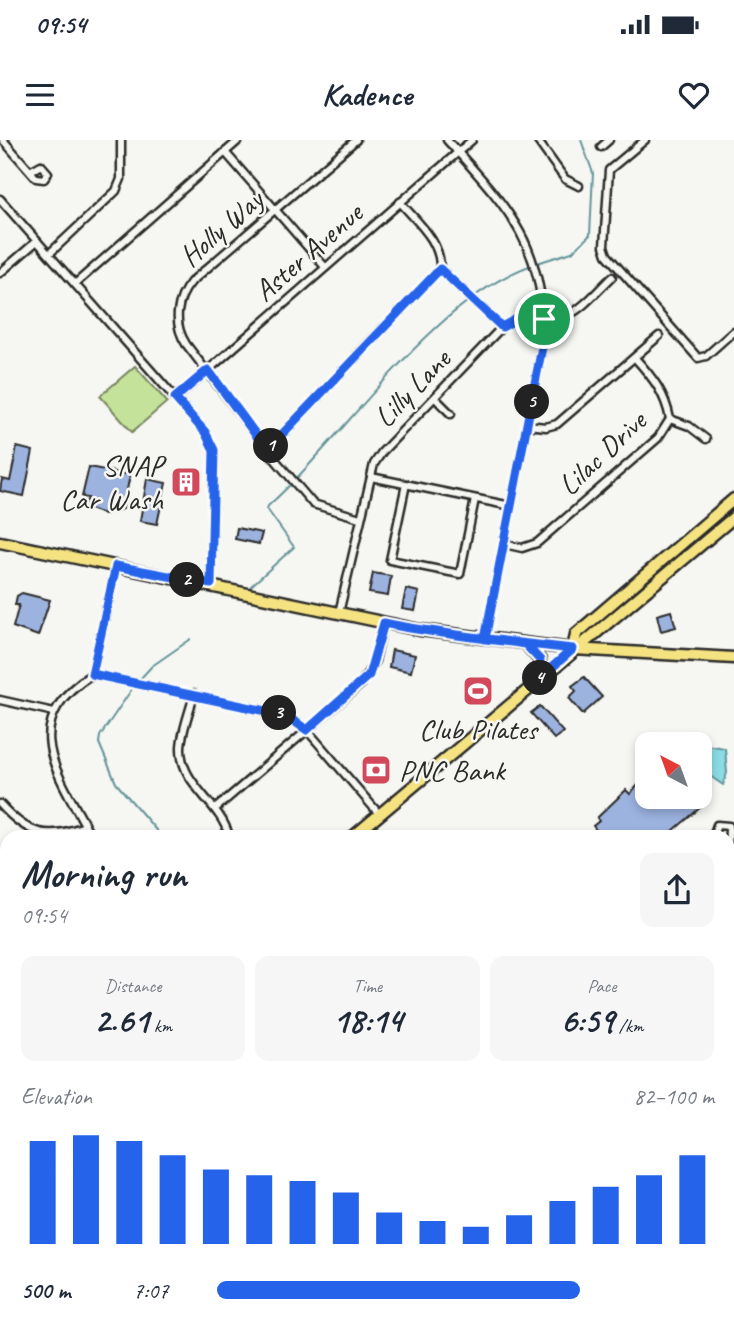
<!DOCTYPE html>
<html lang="en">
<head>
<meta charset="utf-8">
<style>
  :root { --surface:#fff; --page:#f6f6f7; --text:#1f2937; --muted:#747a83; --accent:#2563eb }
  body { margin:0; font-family:Caveat,sans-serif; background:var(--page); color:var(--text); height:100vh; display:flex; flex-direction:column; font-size:26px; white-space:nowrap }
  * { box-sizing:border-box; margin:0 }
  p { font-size:23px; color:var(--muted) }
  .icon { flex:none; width:38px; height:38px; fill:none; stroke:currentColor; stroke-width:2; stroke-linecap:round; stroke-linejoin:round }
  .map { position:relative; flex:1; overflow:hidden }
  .details { position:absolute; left:0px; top:690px; width:735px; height:500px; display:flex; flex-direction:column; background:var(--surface); border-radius:21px 21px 0 0; box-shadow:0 4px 10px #0003 }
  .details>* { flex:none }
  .needle { width:46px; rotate:319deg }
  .fabs { position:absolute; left:635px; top:592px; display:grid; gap:14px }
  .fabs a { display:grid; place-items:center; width:77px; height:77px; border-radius:14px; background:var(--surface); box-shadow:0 4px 10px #0003; font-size:35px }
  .pin { position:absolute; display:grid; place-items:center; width:60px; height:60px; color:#fff; margin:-30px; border:4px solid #fff; border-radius:50%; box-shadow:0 2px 7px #0007 }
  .km { position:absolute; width:35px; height:35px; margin:-18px; border-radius:50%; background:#222; color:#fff; font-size:19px; line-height:35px; text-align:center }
  .round { display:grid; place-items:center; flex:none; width:74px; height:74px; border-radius:14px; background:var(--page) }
  .summary { display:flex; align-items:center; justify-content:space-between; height:119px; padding:0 21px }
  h1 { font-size:38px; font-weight:700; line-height:52px }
  .stats { display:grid; grid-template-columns:repeat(3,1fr); gap:10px; height:119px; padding:7px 21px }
  .stats div { display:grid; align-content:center; border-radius:14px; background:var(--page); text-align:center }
  .stats b { font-size:35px; font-weight:700 }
  .stats small { font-size:19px; font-weight:400 }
  .stats p { font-size:19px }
  .chart { height:196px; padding:14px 21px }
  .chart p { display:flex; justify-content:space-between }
  .chart svg { width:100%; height:126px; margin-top:7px; stroke:var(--accent); stroke-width:6 }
  ul { padding:0 21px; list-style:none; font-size:23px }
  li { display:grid; grid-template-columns:112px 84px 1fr; align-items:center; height:52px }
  li i { height:18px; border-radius:9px; background:var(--accent) }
  .status { display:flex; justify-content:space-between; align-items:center; height:49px; padding:0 35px; background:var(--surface); direction:ltr }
  .status svg { height:19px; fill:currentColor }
  header { display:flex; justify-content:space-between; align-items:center; height:91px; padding:0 21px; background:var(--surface); font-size:32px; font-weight:700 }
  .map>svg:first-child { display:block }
  .green { fill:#c5e29a; stroke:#788662; stroke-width:2 }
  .water { fill:#8bdce4; stroke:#65959a; stroke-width:2 }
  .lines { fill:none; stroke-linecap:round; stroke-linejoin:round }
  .stream { stroke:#65959a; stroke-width:2 }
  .building { fill:#9cb3e0; stroke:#2b2b2b; stroke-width:2 }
  .minor-casing { stroke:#2b2b2b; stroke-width:11 }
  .tertiary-casing { stroke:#2b2b2b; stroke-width:12 }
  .secondary-casing { stroke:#2b2b2b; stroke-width:13 }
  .primary-casing { stroke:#2b2b2b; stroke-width:15 }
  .minor { stroke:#f6f6f2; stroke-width:6 }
  .tertiary { stroke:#f6f6f2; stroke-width:7 }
  .secondary { stroke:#f6f6f2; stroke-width:8 }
  .primary { stroke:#f5e382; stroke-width:10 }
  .route-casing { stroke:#fff; stroke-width:14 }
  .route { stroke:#2563eb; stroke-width:9 }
  .labels { text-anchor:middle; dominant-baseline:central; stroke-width:5; stroke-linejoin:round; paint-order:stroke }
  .street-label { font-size:30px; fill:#2b2b2b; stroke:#f6f6f2 }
  .poi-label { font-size:30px; fill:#2b2b2b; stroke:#f6f6f2; text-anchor:end }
</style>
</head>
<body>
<div class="status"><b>09:54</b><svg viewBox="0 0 49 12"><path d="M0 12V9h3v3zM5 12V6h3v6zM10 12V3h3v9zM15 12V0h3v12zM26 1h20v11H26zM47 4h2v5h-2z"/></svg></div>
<header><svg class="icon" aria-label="menu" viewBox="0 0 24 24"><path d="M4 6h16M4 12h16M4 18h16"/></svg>Kadence<svg class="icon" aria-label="heart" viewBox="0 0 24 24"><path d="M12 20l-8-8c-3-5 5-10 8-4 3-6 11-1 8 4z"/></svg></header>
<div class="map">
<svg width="734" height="1190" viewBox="0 0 734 1190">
  <rect width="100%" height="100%" fill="#f6f6f2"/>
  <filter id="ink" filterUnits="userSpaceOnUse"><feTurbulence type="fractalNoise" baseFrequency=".0143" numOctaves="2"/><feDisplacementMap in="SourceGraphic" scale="14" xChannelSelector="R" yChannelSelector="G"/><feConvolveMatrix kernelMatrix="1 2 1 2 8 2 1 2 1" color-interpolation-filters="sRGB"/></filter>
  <g filter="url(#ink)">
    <g class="green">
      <path d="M135,226L167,262L132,292L100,256Z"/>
      <path d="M734,737V923L728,929V742Z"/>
    </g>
    <path class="water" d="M700,604L725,608L727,633L723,645L700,629Z"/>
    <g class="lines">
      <g class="stream">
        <path d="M537,123L572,112L590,95L593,33L581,0"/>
        <path d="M251,446L294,407L267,369L268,366C348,294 431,161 532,125"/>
        <path d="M140,539L152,526L191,499"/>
        <path d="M134,546L100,596L99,603L116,643L161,696"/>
        <path d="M0,850L7,849"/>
      </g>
    </g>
    <g class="building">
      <path d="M17,307L33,311L24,356L0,351L2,339L10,341Z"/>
      <path d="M89,327L130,335L123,369L104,374L84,367L88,358L82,357Z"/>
      <path d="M147,339L166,343L157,384L140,381Z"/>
      <path d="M237,388L262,393L259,404L235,399Z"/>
      <path d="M373,433L391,436L388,456L369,453Z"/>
      <path d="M406,449L419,452L415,471L402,469Z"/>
      <path d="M22,453L50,460L38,496L13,487L19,465H15L17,456Z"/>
      <path d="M671,471L676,487L661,491L657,475Z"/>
      <path d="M392,510L415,515L411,532L389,527Z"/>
      <path d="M584,537L602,557L583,574L569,558L576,551L572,546Z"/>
      <path d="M540,566L563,592L554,599L531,573Z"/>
      <path d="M648,634V656H702L707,662L667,696H601L593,686L599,681L597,678L626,650L630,654Z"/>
      <path d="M0,1032L7,1041V1069L2,1073Z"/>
    </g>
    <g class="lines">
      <g class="minor-casing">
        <g id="minor">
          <path d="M3,0L36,38L44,39L48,33L41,25L30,31"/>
          <path d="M356,0L191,142C176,160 173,184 186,204L267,310L313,364L360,378"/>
          <path d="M447,0C507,67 543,102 544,197L485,499"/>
          <path d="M537,0L565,39L579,46"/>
          <path d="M645,0L609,30L604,106L607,115L698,218L706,216L734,191"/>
          <path d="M601,7L609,0"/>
          <path d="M225,12L325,127"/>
          <path d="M0,59L205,292L214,310L211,445"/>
          <path d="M400,62C418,83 441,101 440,129L502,187"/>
          <path d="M49,114L116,51L121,39V0"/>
          <path d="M0,133L37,101"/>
          <path d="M75,144L239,0"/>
          <path d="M435,258L451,274"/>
          <path d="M175,259L472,0"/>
          <path d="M670,279L689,286L706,299"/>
          <path d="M527,285L546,287L557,284L659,196"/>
          <path d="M267,310L440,129"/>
          <path d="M371,337L511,366"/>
          <path d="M406,344L390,420L460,434L475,359"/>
          <path d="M504,404L522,408L537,403L658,298L670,279C665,253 653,238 635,218"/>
          <path d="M339,473L374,324L382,312L502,187C521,172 544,183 566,176C582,170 599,149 612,137"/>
          <path d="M92,534L285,575L307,590L380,675"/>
          <path d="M92,534L116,426"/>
          <path d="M194,554C190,571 182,590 181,607C180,645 220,662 229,696"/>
          <path d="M0,560L54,572"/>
          <path d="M0,664C28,695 46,700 85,686"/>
          <path d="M215,669L360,545L375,521L384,483"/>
          <path d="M91,696C59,635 15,583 92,534"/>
          <path d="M713,696L717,685L729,686L728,717"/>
          <path d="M0,799L7,807"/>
          <path d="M728,977L734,971"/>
          <path d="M728,1004L734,1011"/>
          <path d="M728,1070L734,1064"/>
          <path d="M229,1183L231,1190"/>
          <path d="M681,1183L686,1190"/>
          <path d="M6,1190L14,1183"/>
          <path d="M261,1190L280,1183"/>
          <path d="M463,1190L471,1183"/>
          <path d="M577,1190L580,1183"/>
        </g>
      </g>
      <g class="tertiary-casing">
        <g id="tertiary">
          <path d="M728,1166L734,1161"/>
          <path d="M700,1190L708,1183"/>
        </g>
      </g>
      <g class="secondary-casing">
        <g id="secondary">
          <path d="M0,988L7,996"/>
          <path d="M170,1183L176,1190"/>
        </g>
      </g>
      <g class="primary-casing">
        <g id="primary">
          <path d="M0,402L420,490L573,509L734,518"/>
          <path d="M526,504L540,520L537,538"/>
          <path d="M573,509L576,494L734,359"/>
          <path d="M354,696L734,377"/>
          <path d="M0,995L7,989"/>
        </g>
      </g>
      <use href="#minor" class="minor"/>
      <use href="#tertiary" class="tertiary"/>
      <use href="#secondary" class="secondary"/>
      <use href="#primary" class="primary"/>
    </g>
  </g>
  <g class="lines" filter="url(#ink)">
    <g class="route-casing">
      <path id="route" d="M544,179L518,178L502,187L440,129L267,310L208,230L175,258L205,292L214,310L211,444L116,426L92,534L285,575L307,590L369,535L384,483C431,493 478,497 525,504L540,520L539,533L532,545L573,509L485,499L544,197V179"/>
    </g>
    <use href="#route" class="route"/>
  </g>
  <defs>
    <g id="building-square" transform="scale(1.575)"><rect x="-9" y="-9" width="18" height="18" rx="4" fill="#d1495b" stroke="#f6f6f2"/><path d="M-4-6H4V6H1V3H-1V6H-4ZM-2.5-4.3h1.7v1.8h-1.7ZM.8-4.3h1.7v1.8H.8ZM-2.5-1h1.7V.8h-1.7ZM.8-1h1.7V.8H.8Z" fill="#fff"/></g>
    <g id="stadium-square" transform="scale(1.575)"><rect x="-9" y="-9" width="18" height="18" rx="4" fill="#d1495b" stroke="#f6f6f2"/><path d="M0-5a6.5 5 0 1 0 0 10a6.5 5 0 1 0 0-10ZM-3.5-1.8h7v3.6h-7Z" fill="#fff"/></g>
    <g id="bank-square" transform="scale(1.575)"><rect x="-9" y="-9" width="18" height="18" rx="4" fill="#d1495b" stroke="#f6f6f2"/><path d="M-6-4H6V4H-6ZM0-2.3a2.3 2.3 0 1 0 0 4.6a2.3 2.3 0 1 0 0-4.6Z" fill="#fff"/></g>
  </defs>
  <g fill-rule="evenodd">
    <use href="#building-square" x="186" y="342"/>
    <use href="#stadium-square" x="478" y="551"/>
    <use href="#bank-square" x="376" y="630"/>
  </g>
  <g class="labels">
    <g class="street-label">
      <text transform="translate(221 88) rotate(-41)">Holly Way</text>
      <text transform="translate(308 112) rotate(-41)">Aster Avenue</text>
      <text transform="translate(412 248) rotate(-46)">Lilly Lane</text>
      <text transform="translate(602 313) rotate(-43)">Lilac Drive</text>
    </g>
    <g class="poi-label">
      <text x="163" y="325">SNAP<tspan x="163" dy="34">Car Wash</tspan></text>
      <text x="478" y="589" text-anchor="middle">Club Pilates</text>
      <text x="399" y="630" text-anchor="start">PNC Bank</text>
    </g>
  </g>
</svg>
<div class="fabs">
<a><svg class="needle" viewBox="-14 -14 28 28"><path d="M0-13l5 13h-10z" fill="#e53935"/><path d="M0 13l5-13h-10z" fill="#747a83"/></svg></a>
</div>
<div class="pin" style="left:544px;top:179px;background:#1e9e55"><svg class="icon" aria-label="arrive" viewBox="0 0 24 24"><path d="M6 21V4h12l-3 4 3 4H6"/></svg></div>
<b class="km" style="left:271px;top:306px">1</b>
<b class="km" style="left:187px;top:440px">2</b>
<b class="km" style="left:279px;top:573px">3</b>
<b class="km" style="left:540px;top:538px">4</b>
<b class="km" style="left:532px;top:262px">5</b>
<section class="details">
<div class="summary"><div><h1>Morning run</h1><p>09:54</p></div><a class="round"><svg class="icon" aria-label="share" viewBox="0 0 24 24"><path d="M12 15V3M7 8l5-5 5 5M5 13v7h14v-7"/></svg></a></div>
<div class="stats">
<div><p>Distance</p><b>2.61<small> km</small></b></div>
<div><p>Time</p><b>18:14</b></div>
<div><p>Pace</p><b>6:59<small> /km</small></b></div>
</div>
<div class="chart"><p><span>Elevation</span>82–100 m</p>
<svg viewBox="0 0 160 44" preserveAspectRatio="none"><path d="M5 44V8M15 44V6M25 44V8M35 44V13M45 44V18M55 44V20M65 44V22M75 44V26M85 44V33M95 44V36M105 44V38M115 44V34M125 44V29M135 44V24M145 44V20M155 44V13"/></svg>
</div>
<ul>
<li><b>500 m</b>7:07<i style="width:73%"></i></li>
</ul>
</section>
</div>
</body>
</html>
